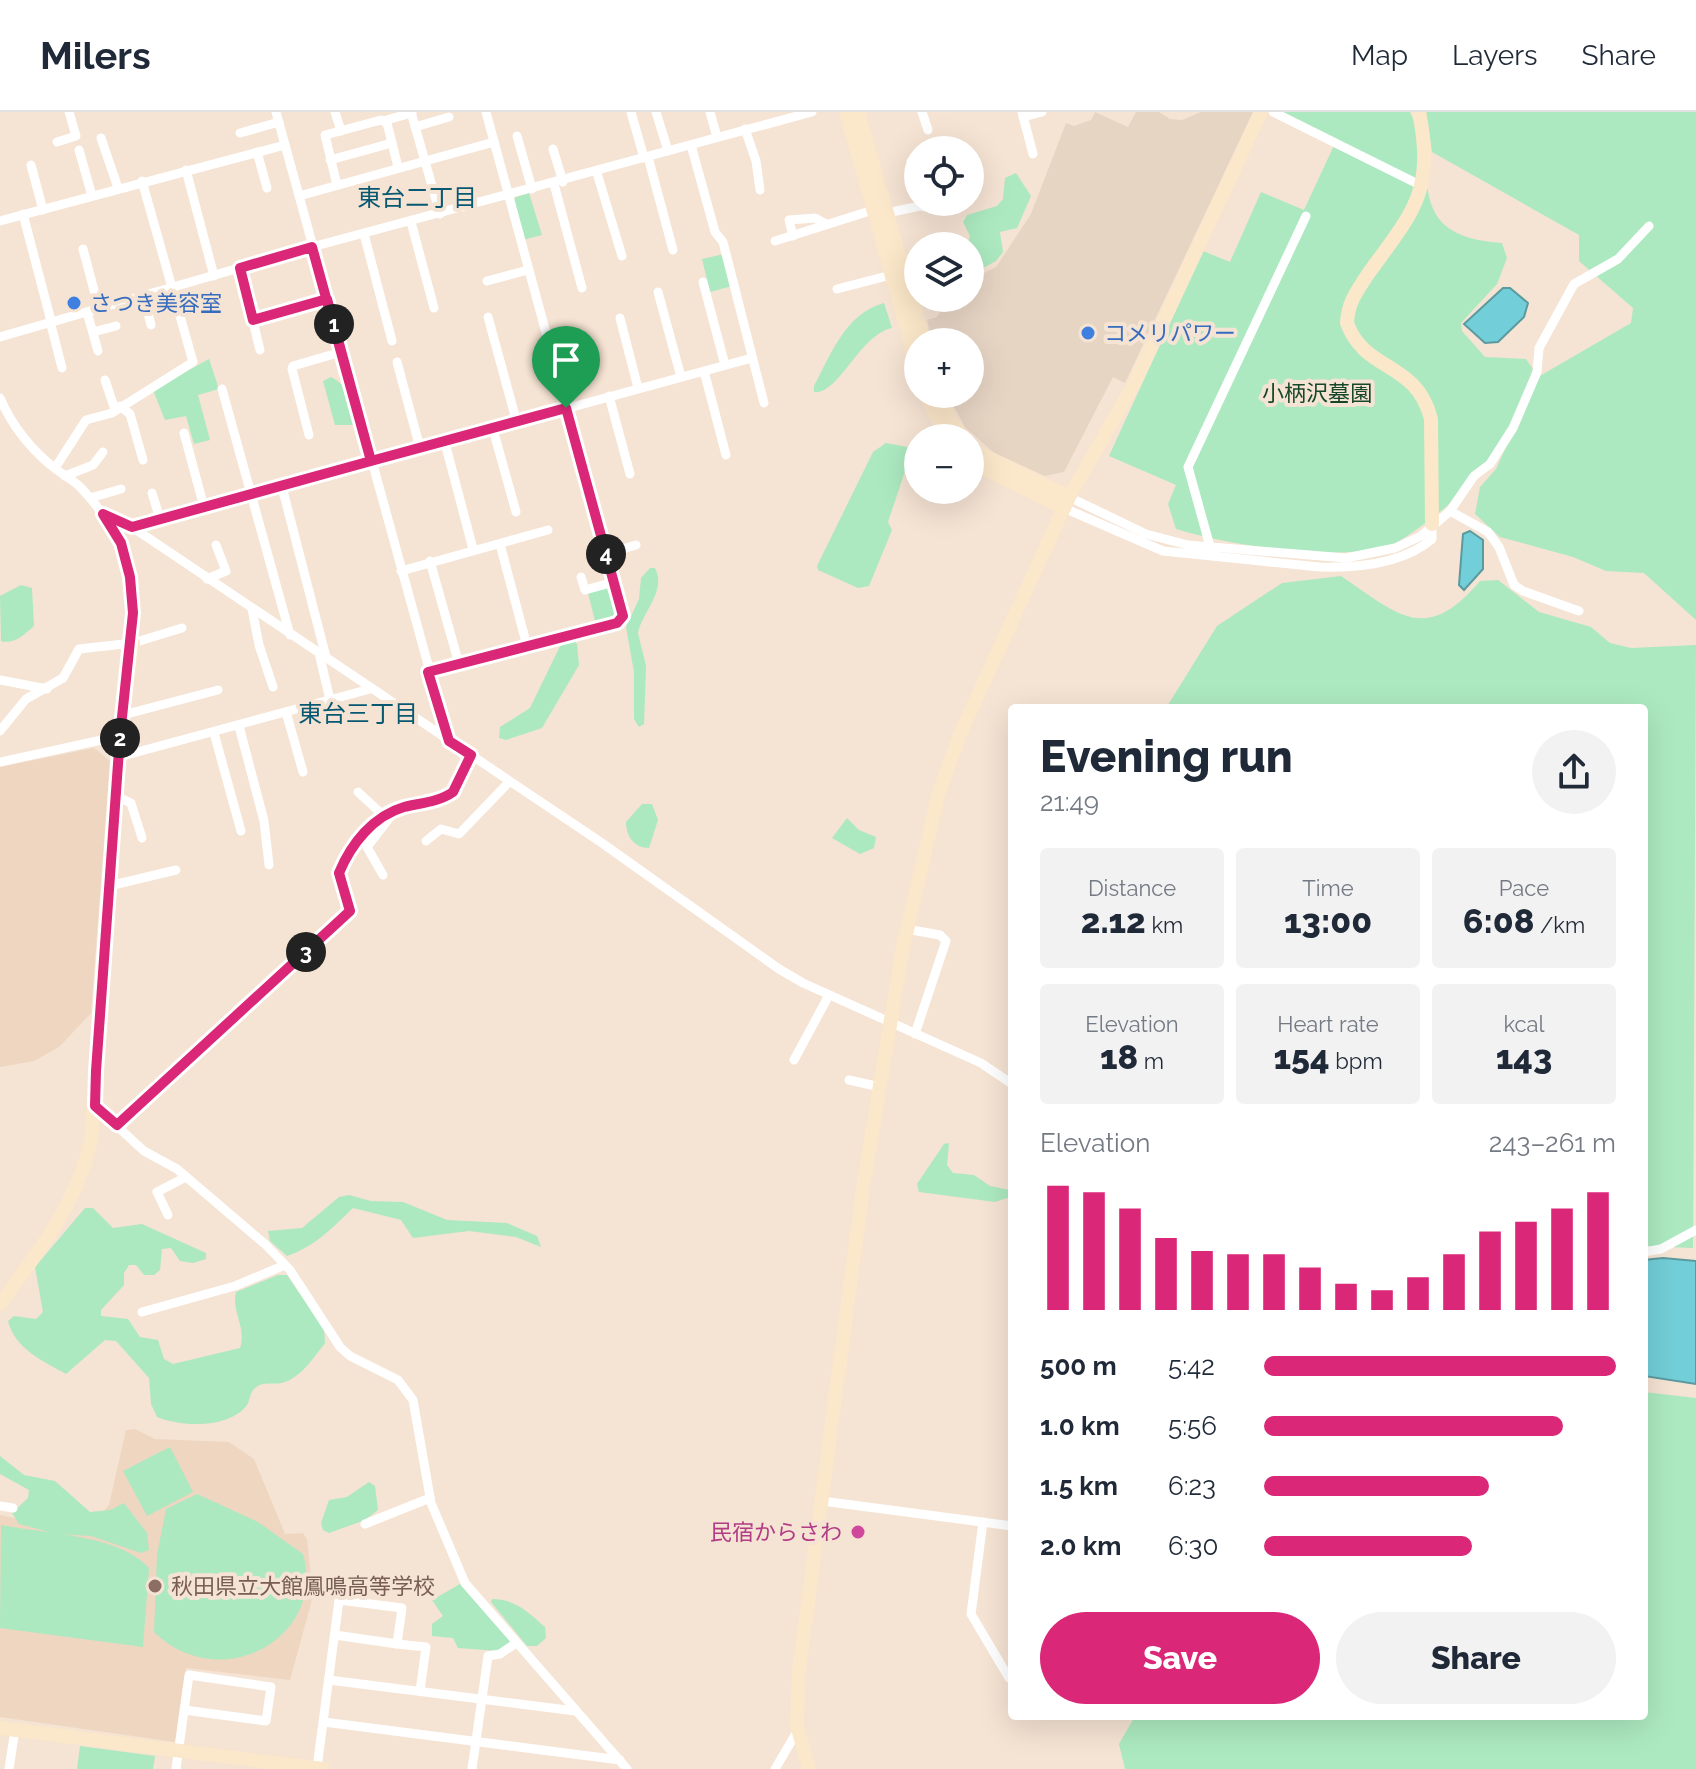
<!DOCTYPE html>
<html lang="en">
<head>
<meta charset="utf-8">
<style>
  :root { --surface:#fff; --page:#f2f2f3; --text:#1f2937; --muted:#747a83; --line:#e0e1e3; --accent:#db2777 }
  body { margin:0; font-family:Raleway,"Noto Sans JP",sans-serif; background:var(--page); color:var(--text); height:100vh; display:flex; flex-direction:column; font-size:30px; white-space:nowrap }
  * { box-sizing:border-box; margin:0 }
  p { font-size:26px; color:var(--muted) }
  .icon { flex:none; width:44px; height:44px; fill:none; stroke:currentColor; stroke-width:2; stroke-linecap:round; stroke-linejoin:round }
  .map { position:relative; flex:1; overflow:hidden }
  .side { position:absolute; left:1008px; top:592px; width:640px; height:1016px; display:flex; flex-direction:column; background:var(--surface); border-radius:8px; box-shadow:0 8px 32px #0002 }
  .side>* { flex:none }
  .tools { position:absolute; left:904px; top:24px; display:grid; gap:16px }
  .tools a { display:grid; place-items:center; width:80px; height:80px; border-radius:50%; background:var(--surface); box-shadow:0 8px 32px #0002; font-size:40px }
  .pin { position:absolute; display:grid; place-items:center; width:68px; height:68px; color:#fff; margin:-82px -34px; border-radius:50% 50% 50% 0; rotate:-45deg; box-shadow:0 0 8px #0007 }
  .pin .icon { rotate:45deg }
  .km { position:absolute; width:40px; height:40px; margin:-20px; border-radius:50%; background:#222; color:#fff; font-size:22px; line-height:40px; text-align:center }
  .round { display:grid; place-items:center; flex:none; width:84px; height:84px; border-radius:42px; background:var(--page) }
  .overview { display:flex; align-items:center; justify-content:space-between; height:136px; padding:0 32px }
  h1 { font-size:44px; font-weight:800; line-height:60px }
  .stats { display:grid; grid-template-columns:repeat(3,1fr); gap:12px; height:136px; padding:8px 32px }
  .stats div { display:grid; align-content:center; border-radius:8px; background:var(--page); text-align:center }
  .stats b { font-size:34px; font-weight:800 }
  .stats small { font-size:22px; font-weight:400 }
  .stats p { font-size:22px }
  .chart { height:224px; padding:16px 32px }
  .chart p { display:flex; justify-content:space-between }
  .chart svg { width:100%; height:144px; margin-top:8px; stroke:var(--accent); stroke-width:6 }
  .button { display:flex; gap:16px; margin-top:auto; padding:16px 32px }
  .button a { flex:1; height:92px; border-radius:48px; background:var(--accent); color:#fff; font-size:32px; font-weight:800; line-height:92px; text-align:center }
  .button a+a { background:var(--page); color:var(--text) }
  ul { padding:0 32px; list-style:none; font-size:26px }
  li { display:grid; grid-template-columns:128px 96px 1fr; align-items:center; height:60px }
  li i { height:20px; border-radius:10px; background:var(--accent) }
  header { display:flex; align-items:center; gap:48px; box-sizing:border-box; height:112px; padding:0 40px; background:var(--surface); border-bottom:2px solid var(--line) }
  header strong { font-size:38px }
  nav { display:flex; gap:44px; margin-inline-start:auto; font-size:28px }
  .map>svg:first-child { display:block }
  .commercial { fill:#e7d5c4 }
  .built { fill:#eed6c1 }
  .green { fill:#ace9c0 }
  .water { fill:#72ced8; stroke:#5b9a9f; stroke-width:2 }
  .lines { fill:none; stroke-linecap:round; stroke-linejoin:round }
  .street { stroke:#fff; stroke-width:9 }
  .secondary { stroke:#fbe7c9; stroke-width:14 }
  .route-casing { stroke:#fff; stroke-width:16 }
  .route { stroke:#db2777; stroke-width:10 }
  .shop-dot { fill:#3f7fe0; stroke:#f5e3d3; stroke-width:3 }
  .hotel-dot { fill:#d1479c; stroke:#f5e3d3; stroke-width:3 }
  .education-dot { fill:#8d6e63; stroke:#f5e3d3; stroke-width:3 }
  .labels { text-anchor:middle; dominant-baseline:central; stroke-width:8; stroke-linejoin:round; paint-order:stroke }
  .shop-label { font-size:22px; fill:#366cbe; stroke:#f5e3d3; text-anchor:start }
  .park-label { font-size:22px; fill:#16472b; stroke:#f5e3d3 }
  .hotel-label { font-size:22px; fill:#b23c85; stroke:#f5e3d3; text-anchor:end }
  .education-label { font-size:22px; fill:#785e54; stroke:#f5e3d3; text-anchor:start }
  .neighbourhood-label { font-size:24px; fill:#095872; stroke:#f5e3d3 }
</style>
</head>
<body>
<header>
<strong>Milers</strong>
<nav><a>Map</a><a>Layers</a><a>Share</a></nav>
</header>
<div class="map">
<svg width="1696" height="1657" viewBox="0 0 1696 1657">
  <rect width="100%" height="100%" fill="#f5e3d3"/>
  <path class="commercial" d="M1095,0L1128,15L1136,0H1159L1170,7L1182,8L1201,0H1253L1125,271L1113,265L1064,360L1045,364L994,341L965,315L947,282H970V230H932L927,208L937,205L949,186H970V168L996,155L1031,102L1066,11L1074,14L1091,8Z"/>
  <g class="built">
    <path d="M94,636L110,649L91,901L59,935L34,949L0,955V655Z"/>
    <path d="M135,1317L155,1327L229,1330L254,1347L285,1422L303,1421L307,1427L313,1484L290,1568L186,1556L175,1630L0,1605V1403L28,1409L100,1404L109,1393L126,1318Z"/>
  </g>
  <g class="green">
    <path d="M1283,0H1410C1441,64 1401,124 1502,131L1507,146L1497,172L1461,211L1462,219L1485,245L1526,247L1533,257C1522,286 1513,321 1496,348C1489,359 1473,365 1463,374C1457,380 1453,388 1448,393C1440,401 1403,428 1394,432C1341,452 1229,433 1176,417L1168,392L1176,373L1109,344L1203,139L1230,150L1261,80L1304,98L1337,27Z"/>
    <path d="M1426,0H1696V508L1644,461L1606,459L1573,445L1500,425L1475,402L1480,375L1496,357L1538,265L1631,211L1633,196L1579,149V123L1432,40Z"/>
    <path d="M1016,61L1031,84L1017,116L1000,120L1003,140L996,149L970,163V134H967L970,124L963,110L967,103L997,94L1003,87L1005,66Z"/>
    <path d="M529,81L542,123L523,128L513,89L516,85Z"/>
    <path d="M724,142L732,174L710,180L702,147Z"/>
    <path d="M884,191L892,216C859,223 839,283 814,280V274C831,242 846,201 884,191Z"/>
    <path d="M209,247L219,277L198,283L210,328L194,332L186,304L165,308L153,278Z"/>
    <path d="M331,265C348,273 358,296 353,313H335L323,269Z"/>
    <path d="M886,331L907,335L910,344L888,410L892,418L869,474L858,476L818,458L817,454L873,340Z"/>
    <path d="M650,456H655C667,479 642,500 638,521L646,554L644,612L639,615L634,607V560L626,515L639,487L641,466Z"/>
    <path d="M1341,464C1398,502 1425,534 1480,469L1498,468L1539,500L1591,515L1610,531L1631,536L1696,533L1693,1136L1644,1134V596H1166L1217,514L1282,471Z"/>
    <path d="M21,473L32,476L34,514C25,522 14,533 1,529L0,484Z"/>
    <path d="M612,474L620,502L596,513L588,481Z"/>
    <path d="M573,528L577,532L579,553L542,616L506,628L499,626L500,615L530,596L561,532Z"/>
    <path d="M642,692H652L658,708L649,736C634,736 626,724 626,710Z"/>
    <path d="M847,706L859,718L876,725L874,736L860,742L832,726Z"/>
    <path d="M949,1031L947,1053L953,1061L974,1063L990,1074L1010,1078V1085L995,1090L919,1080L917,1072L944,1032Z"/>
    <path d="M349,1083L371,1089L403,1090L447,1108L507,1111L537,1124L541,1135L516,1125L469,1119L413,1126L401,1108L353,1096C332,1116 316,1134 287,1144L270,1129L268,1119L302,1116L339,1085Z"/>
    <path d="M85,1096H93L113,1116L142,1112L206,1141V1147L193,1151L180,1149L171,1136L162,1137L160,1158L154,1163H144L136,1153H129L124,1161V1173L101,1198V1204L128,1207L140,1225L158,1228L164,1247L173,1252L240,1236C247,1216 231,1199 236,1180L278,1163H287L324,1217L325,1231C314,1245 302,1264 285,1270C275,1274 264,1268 255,1276C250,1280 250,1288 247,1293C229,1317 181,1315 157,1305L151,1292L149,1266L116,1229L105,1228L66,1262C43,1249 15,1237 8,1209L14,1204L36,1207L43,1200L35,1155Z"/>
    <path d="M1644,1280L1696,1286V1657H1125L1119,1632L1135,1604H1644Z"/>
    <path d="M170,1335L193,1380L147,1404L123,1359Z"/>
    <path d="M0,1344L24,1363L55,1369L90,1400L110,1398L124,1391L147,1421L149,1438L141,1441L91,1424L56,1422L19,1412L12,1401L28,1386L29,1378L0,1362Z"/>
    <path d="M369,1370L375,1374L378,1398L365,1408L329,1421L323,1418L321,1411L329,1388L347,1385Z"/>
    <path d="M197,1382L258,1410L303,1442C327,1525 221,1585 154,1520L157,1443L166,1397Z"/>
    <path d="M1,1413C45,1422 119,1422 149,1456L143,1535L0,1516Z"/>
    <path d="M460,1472L511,1530L498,1539L458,1536L453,1526L432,1524V1512L443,1504L432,1488Z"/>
    <path d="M492,1487C515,1487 528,1500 545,1515L546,1526L537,1534H527L491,1490Z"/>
    <path d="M80,1634L155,1644L153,1657H77Z"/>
  </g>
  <g class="water">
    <path d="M1503,176H1510L1528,191L1524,205L1498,230L1485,231L1464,212Z"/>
    <path d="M1470,419L1483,428V457L1464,478L1459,473L1463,422Z"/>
    <path d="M1663,1146L1696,1149V1272L1644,1264V1148Z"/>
  </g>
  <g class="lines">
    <g class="street">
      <path d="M276,0L449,629"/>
      <path d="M335,0L341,19"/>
      <path d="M411,0L440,102"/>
      <path d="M631,0L644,46"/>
      <path d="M656,0L668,39"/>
      <path d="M710,0L717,25"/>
      <path d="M922,0L928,18"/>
      <path d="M1022,0L1033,42"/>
      <path d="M1273,0L1422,74"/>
      <path d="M1023,5L1042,0"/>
      <path d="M383,9L412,1"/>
      <path d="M415,15L449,5"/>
      <path d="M745,17L756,49L760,78"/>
      <path d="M240,21L279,10"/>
      <path d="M517,24L532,77"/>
      <path d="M101,26L118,76"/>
      <path d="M57,30L76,24L69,0"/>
      <path d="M691,33L715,120L723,130L764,291"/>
      <path d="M553,37L563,70"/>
      <path d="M79,38L92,84"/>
      <path d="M257,40L267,76"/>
      <path d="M648,45L673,138"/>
      <path d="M330,48L392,31"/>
      <path d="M911,49L918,76"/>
      <path d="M31,53L43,98"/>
      <path d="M186,58L214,164"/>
      <path d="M597,61L622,144"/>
      <path d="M554,72L582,176"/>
      <path d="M337,73L325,23L381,8L387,11L398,55"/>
      <path d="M299,84L494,30"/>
      <path d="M887,101L920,94L942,98"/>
      <path d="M23,102L51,209"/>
      <path d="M0,109L285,33"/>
      <path d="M411,110L434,196"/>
      <path d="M364,122L392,229"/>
      <path d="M793,124L789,108L815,106L826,112"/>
      <path d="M775,129L873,98"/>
      <path d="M83,137L99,197"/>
      <path d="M240,156L260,238"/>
      <path d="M487,169L528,158"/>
      <path d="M703,170L725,253"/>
      <path d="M837,177L891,163"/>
      <path d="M658,180L681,265"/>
      <path d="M144,185L151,213"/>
      <path d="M87,200L98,239"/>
      <path d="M488,205L517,311"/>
      <path d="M620,206L638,276"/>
      <path d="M253,208L327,187"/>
      <path d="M50,209L62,256"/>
      <path d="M93,220L116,214"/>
      <path d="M0,225L312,135L812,0"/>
      <path d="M397,250L420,336"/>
      <path d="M704,259L726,343"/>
      <path d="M105,268L115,298"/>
      <path d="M222,277L290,523"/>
      <path d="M609,284L630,362"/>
      <path d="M0,286C13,316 31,338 57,358C65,364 75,369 82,377C125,421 134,471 133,531"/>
      <path d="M120,294L130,302L143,348"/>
      <path d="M493,317L516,400"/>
      <path d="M184,321L204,395"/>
      <path d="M309,323L292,257L293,254L341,240"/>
      <path d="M445,331L473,437"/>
      <path d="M55,356L86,308L112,301L193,250L142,69"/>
      <path d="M65,364L93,353L103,340"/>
      <path d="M282,375L326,545"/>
      <path d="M152,381L160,407"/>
      <path d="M1069,385L1146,422L1188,433L1346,446L1395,436L1421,424L1450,399L1474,364L1490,352L1513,316L1537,260L1539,236L1574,172L1618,147L1649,114"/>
      <path d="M90,386L121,377"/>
      <path d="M1064,396L1163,439L1320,455C1356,456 1403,452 1432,427V412"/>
      <path d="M1450,399L1488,420L1499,435L1514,473L1523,479L1579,499"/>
      <path d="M103,402L132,415L602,731L779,857L803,871L981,951L1012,972"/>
      <path d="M132,415L752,246"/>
      <path d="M500,432L527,534"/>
      <path d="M1211,438L1188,355L1306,104"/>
      <path d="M606,442L636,433"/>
      <path d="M430,449L459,552"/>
      <path d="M401,459L548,418"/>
      <path d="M581,465L585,478L614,470"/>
      <path d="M207,467L226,459L216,433"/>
      <path d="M252,497L259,533L273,575"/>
      <path d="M319,541L330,588"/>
      <path d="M428,560L617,511L623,504L486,0"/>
      <path d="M0,568L47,577"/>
      <path d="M286,600L303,660"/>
      <path d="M123,603L218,578"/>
      <path d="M239,614L264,709L269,753"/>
      <path d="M0,619L26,587L63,566L79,537L133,531L182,516"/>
      <path d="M214,621L241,719"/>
      <path d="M119,645L370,577"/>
      <path d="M0,650L120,624"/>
      <path d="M358,680L384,704"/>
      <path d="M116,684L131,691L142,726"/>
      <path d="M426,729L441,717L459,722L509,670"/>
      <path d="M383,763L367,735L391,704"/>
      <path d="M109,774L176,758"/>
      <path d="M906,817L940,823L946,829L915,922"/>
      <path d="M794,948L829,883"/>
      <path d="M849,968L880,975"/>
      <path d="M95,994L144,1039L177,1057L266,1133L290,1158L340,1235L350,1244L398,1268L413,1288L431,1391L465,1471L627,1657"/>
      <path d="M117,1013L350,799L339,761L354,733L384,704L453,680L471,643"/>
      <path d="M168,1103L157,1080L186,1065"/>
      <path d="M1644,1140L1661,1137L1696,1118"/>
      <path d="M142,1200L235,1174L285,1153"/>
      <path d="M822,1389L1012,1414"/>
      <path d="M0,1394L13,1396"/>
      <path d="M983,1410L971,1502L1009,1566"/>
      <path d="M365,1412L430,1386"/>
      <path d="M335,1523L397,1532"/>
      <path d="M329,1568L575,1599"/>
      <path d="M324,1610L620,1648"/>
      <path d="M317,1656L339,1488L402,1496L397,1532L426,1535L420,1579"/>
      <path d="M9,1657L15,1618"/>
      <path d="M176,1657L189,1563L271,1575L266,1609L184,1598"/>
      <path d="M472,1657L488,1544L500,1542L516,1531"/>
      <path d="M775,1657L798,1618"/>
    </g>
    <g class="secondary">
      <path d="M846,0L918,257"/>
      <path d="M858,0L924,230"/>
      <path d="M1419,0C1435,80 1413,100 1368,162C1357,179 1348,190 1347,211C1365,261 1416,248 1431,307L1432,412"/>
      <path d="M926,282L946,326"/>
      <path d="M939,282L950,308L964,326"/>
      <path d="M970,332L977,340L1069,385"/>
      <path d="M970,350L1064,396"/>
      <path d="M0,1192C38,1140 77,1092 91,1028L120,624L133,531"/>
      <path d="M0,1616L323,1657"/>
      <path d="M809,1657L797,1613L799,1558L863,1076L903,835L938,684L960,622L1069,385L1133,274L1261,0"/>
    </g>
  </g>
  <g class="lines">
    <g class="route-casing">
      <path id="route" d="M566,296L371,349L312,135L240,156L253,208L327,187L371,349L132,415L103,402L121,431L130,465L133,501L120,624L96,959L95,994L117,1013L350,799L339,761C351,732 373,704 404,695C420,691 439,690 453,680L471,643L449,629L428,560L617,511L623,504L566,296"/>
    </g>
    <use href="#route" class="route"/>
  </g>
  <g class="shop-dot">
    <circle cx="74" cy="191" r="8"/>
    <circle cx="1088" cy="221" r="8"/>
  </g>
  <circle class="hotel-dot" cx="858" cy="1420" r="8"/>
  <circle class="education-dot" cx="155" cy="1474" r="8"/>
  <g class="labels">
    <g class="shop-label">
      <text x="90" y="191">さつき美容室</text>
      <text x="1104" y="221">コメリパワー</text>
    </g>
    <g class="park-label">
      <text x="1317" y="281">小柄沢墓園</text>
    </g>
    <g class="hotel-label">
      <text x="842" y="1420">民宿からさわ</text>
    </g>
    <g class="education-label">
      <text x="171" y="1474">秋田県立大館鳳鳴高等学校</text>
    </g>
    <g class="neighbourhood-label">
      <text x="417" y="85">東台二丁目</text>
      <text x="358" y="601">東台三丁目</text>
    </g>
  </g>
</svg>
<div class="tools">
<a><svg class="icon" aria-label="locate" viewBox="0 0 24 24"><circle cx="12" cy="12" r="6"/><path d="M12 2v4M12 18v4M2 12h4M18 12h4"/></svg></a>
<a><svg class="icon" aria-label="layers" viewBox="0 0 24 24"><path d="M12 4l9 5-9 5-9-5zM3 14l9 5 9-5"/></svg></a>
<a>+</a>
<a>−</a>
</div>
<div class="pin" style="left:566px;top:296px;background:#1e9e55"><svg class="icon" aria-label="arrive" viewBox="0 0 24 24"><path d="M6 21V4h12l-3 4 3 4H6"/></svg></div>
<b class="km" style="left:334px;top:212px">1</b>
<b class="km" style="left:120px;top:626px">2</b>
<b class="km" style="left:306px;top:840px">3</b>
<b class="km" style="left:606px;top:442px">4</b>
<section class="side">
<div class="overview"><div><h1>Evening run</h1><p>21:49</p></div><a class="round"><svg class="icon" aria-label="share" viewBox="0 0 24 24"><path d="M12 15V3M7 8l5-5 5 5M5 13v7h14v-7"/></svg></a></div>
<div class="stats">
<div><p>Distance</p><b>2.12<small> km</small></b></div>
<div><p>Time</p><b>13:00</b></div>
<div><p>Pace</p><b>6:08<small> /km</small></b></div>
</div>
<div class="stats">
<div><p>Elevation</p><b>18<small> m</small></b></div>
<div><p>Heart rate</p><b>154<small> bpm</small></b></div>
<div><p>kcal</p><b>143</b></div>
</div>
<div class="chart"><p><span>Elevation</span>243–261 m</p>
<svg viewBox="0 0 160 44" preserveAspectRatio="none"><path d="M5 44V6M15 44V8M25 44V13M35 44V22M45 44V26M55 44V27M65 44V27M75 44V31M85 44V36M95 44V38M105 44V34M115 44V27M125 44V20M135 44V17M145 44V13M155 44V8"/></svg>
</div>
<ul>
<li><b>500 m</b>5:42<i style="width:100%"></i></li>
<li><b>1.0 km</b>5:56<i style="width:85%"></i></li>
<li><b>1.5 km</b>6:23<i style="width:64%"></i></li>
<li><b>2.0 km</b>6:30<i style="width:59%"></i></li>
</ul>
<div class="button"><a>Save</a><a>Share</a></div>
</section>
</div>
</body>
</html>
